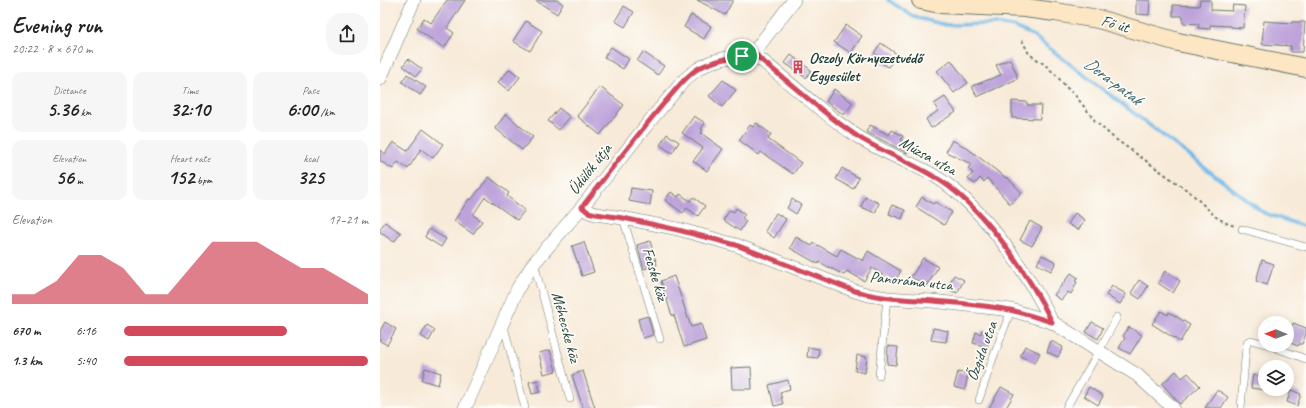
<!DOCTYPE html>
<html lang="en">
<head>
<meta charset="utf-8">
<style>
  :root { --surface:#fff; --page:#f6f6f6; --text:#222; --muted:#767676; --accent:#d1495b }
  body { margin:0; font-family:Caveat,sans-serif; background:var(--page); color:var(--text); height:100vh; display:flex; flex-direction:column; font-size:15px; white-space:nowrap }
  * { box-sizing:border-box; margin:0 }
  p { font-size:13px; color:var(--muted) }
  .icon { flex:none; width:22px; height:22px; fill:none; stroke:currentColor; stroke-width:2; stroke-linecap:round; stroke-linejoin:round }
  .map { position:relative; flex:1; overflow:hidden }
  .panel { display:flex; flex-direction:column; background:var(--surface); width:380px }
  .panel>* { flex:none }
  .needle { width:26px; rotate:271deg }
  .buttons { position:absolute; left:878px; top:316px; display:grid; gap:8px }
  .buttons a { display:grid; place-items:center; width:36px; height:36px; border-radius:50%; background:var(--surface); box-shadow:0 2px 10px #0003; font-size:20px }
  .pin { position:absolute; display:grid; place-items:center; width:34px; height:34px; color:#fff; margin:-17px; border:2px solid #fff; border-radius:50%; box-shadow:0 1px 4px #0007 }
  .round { display:grid; place-items:center; flex:none; width:42px; height:42px; border-radius:16px; background:var(--page) }
  .headline { display:flex; align-items:center; justify-content:space-between; height:68px; padding:0 12px }
  h1 { font-size:22px; font-weight:600; line-height:30px }
  .stats { display:grid; grid-template-columns:repeat(3,1fr); gap:6px; height:68px; padding:4px 12px }
  .stats div { display:grid; align-content:center; border-radius:10px; background:var(--page); text-align:center }
  .stats b { font-size:20px; font-weight:600 }
  .stats small { font-size:11px; font-weight:400 }
  .stats p { font-size:11px }
  .chart { height:112px; padding:8px 12px }
  .chart p { display:flex; justify-content:space-between }
  .chart svg { width:100%; height:72px; margin-top:4px; fill:var(--accent); opacity:.7 }
  ul { padding:0 12px; list-style:none; font-size:13px }
  li { display:grid; grid-template-columns:64px 48px 1fr; align-items:center; height:30px }
  li i { height:10px; border-radius:5px; background:var(--accent) }
  main { display:flex; flex:1; min-height:0 }
  .map>svg:first-child { display:block }
  .lines { fill:none; stroke-linecap:round; stroke-linejoin:round }
  .stream { stroke:#6fb8e7; stroke-width:3.5 }
  .building { fill:#bda3da }
  .lane-casing { stroke:#6b7a6d; stroke-width:8 }
  .street-casing { stroke:#6b7a6d; stroke-width:14 }
  .secondary-casing { stroke:#6b7a6d; stroke-width:20 }
  .path { stroke:#6b7a6d; stroke-width:2; stroke-dasharray:3 3; stroke-linecap:butt }
  .lane { stroke:#fff; stroke-width:7 }
  .street { stroke:#fff; stroke-width:13 }
  .secondary { stroke:#fce6c4; stroke-width:18 }
  .route-casing { stroke:#fff; stroke-width:8 }
  .route { stroke:#d1495b; stroke-width:5 }
  .labels { text-anchor:middle; dominant-baseline:central; stroke-width:3.5; stroke-linejoin:round; paint-order:stroke }
  .street-label { font-size:16px; fill:#1f3d34; stroke:#fdfcf7 }
  .poi-label { font-size:16px; font-weight:bold; fill:#1f3d34; stroke:#fdfcf7; text-anchor:start }
  .water-label { font-size:17px; font-style:italic; fill:#37626a; stroke:#fdfcf7 }
</style>
</head>
<body>
<main>
<section class="panel">
<div class="headline"><div><h1>Evening run</h1><p>20:22 · 8 × 670 m</p></div><a class="round"><svg class="icon" aria-label="share" viewBox="0 0 24 24"><path d="M12 15V3M7 8l5-5 5 5M5 13v7h14v-7"/></svg></a></div>
<div class="stats">
<div><p>Distance</p><b>5.36<small> km</small></b></div>
<div><p>Time</p><b>32:10</b></div>
<div><p>Pace</p><b>6:00<small> /km</small></b></div>
</div>
<div class="stats">
<div><p>Elevation</p><b>56<small> m</small></b></div>
<div><p>Heart rate</p><b>152<small> bpm</small></b></div>
<div><p>kcal</p><b>325</b></div>
</div>
<div class="chart"><p><span>Elevation</span>17–21 m</p>
<svg viewBox="0 0 160 44" preserveAspectRatio="none"><path d="M0 44V38L10 38L20 30L30 14L40 14L50 22L60 38L70 38L80 22L90 6L100 6L110 6L120 14L130 22L140 22L150 30L160 38V44z"/></svg>
</div>
<ul>
<li><b>670 m</b>6:16<i style="width:67%"></i></li>
<li><b>1.3 km</b>5:40<i style="width:100%"></i></li>
</ul>
</section>
<div class="map">
<svg width="926" height="408" viewBox="0 0 926 408">
  <rect width="100%" height="100%" fill="#fdfcf7"/>
  <filter id="ink" filterUnits="userSpaceOnUse"><feTurbulence type="fractalNoise" baseFrequency=".025" numOctaves="2"/><feDisplacementMap in="SourceGraphic" scale="8" xChannelSelector="R" yChannelSelector="G"/><feConvolveMatrix kernelMatrix="1 2 1 2 8 2 1 2 1" color-interpolation-filters="sRGB"/></filter>
  <filter id="wash" filterUnits="userSpaceOnUse"><feTurbulence type="fractalNoise" baseFrequency=".012" numOctaves="4" result="noise"/><feDisplacementMap in="SourceGraphic" scale="16" xChannelSelector="R" yChannelSelector="G"/><feGaussianBlur stdDeviation="0.9" result="paint"/><feColorMatrix in="noise" values="0 0 0 0 0 0 0 0 0 0 0 0 0 0 0 0 0 1.4 0 .05"/><feComposite in="paint" operator="in"/></filter>
  <g filter="url(#wash)">
    <rect width="100%" height="100%" fill="#f8ead8"/>
    <g class="lines">
      <path class="stream" d="M508,0L534,17L566,25L616,24L634,27L652,35L884,213L926,227"/>
    </g>
    <g id="blocks">
      <g class="building">
        <path d="M67,0H85L67,28L74,33L64,48L37,29L44,18L51,23Z"/>
        <path d="M155,0H177L183,4L177,14Z"/>
        <path d="M317,0H353L345,15Z"/>
        <path d="M756,0H770L769,15L756,14Z"/>
        <path d="M820,0H831V10L852,11L853,5L865,6L863,28L851,27V26L830,25V29L818,28L819,24L803,23V16H793V5L819,6Z"/>
        <path d="M244,6L254,12L245,27L235,21Z"/>
        <path d="M311,15L331,26L324,39L304,27Z"/>
        <path d="M146,21L162,31L150,51L133,41Z"/>
        <path d="M884,21L912,23V22H925L923,52H911V46L882,44Z"/>
        <path d="M466,25L482,36L471,53L454,42Z"/>
        <path d="M501,43L518,55L508,67L498,60L500,57L494,53Z"/>
        <path d="M231,47L249,59L243,69L224,57Z"/>
        <path d="M263,52L284,66L278,75L257,61Z"/>
        <path d="M411,55L431,70L426,78L405,63Z"/>
        <path d="M28,59L42,69L36,76L23,66Z"/>
        <path d="M630,59L637,75V79L597,97L592,86L621,75L616,65Z"/>
        <path d="M571,60L588,83L574,93L557,71Z"/>
        <path d="M130,69L140,77L129,91L118,82Z"/>
        <path d="M27,74L46,87L40,95L22,82Z"/>
        <path d="M343,80L356,90L342,107L329,96Z"/>
        <path d="M220,87L244,105L220,135L197,116Z"/>
        <path d="M454,89L473,103L464,115L446,102Z"/>
        <path d="M565,97L576,112L551,128L546,119L558,111L554,104Z"/>
        <path d="M632,101L647,102V105H661L660,119L632,118Z"/>
        <path d="M179,108L190,117L179,130L168,121Z"/>
        <path d="M126,114L153,137L142,150L115,128Z"/>
        <path d="M314,116L325,123L321,129L323,130L321,133L343,149L327,171L313,161L323,148L302,133Z"/>
        <path d="M376,123L391,134L388,139L421,163L413,174L381,152L379,155L359,140L370,125L373,127Z"/>
        <path d="M490,125L509,135L512,130L523,136L521,140L531,146L527,153L486,132Z"/>
        <path d="M43,129L63,144L53,158L41,149L28,169L18,162L13,169L0,161V150L5,154L13,142L27,151Z"/>
        <path d="M287,134L299,142L292,153L280,145Z"/>
        <path d="M572,140L587,148L626,178L627,177L642,193L630,204L607,178L604,182L600,178L595,184L588,179L593,173L588,169L591,164L566,152Z"/>
        <path d="M462,168L479,178L473,189L456,179Z"/>
        <path d="M109,177L129,193L127,196L145,210L137,220L105,197L93,215L102,221L93,234L74,221L89,199L91,200Z"/>
        <path d="M251,188L272,191L270,205L249,201Z"/>
        <path d="M291,192L298,197L300,194L310,201L313,197L325,206L318,216L307,208L303,213L285,200Z"/>
        <path d="M485,197L499,203L495,213L481,207Z"/>
        <path d="M542,197L553,204L555,202L572,212L564,225L536,207Z"/>
        <path d="M412,199L421,205L416,214L407,208Z"/>
        <path d="M512,205L525,210L522,219L509,214Z"/>
        <path d="M356,208L365,214L362,218L366,221L360,231L343,220L350,210L354,212Z"/>
        <path d="M396,213L406,219L394,238L385,231Z"/>
        <path d="M695,213L705,220L698,230L688,224Z"/>
        <path d="M650,221L662,228L652,246L640,240Z"/>
        <path d="M5,222L21,233L14,242L0,232V229Z"/>
        <path d="M49,229L66,239L61,247L45,237Z"/>
        <path d="M416,237L432,246L434,243L457,256L461,249L483,261L488,251L521,271L514,282L492,268L484,281L467,271L464,275L439,262L438,264L410,248Z"/>
        <path d="M270,241L277,265L264,269L257,245Z"/>
        <path d="M204,242L214,272L202,276L192,246Z"/>
        <path d="M662,255L676,262L671,271L657,264Z"/>
        <path d="M543,258L558,267L547,286L531,277Z"/>
        <path d="M882,260L894,264L887,285L876,281Z"/>
        <path d="M785,271L800,281L793,293L778,283Z"/>
        <path d="M691,273L698,278L695,281L697,282L691,294L688,292L681,300L674,295Z"/>
        <path d="M574,275L584,280L577,293L567,288Z"/>
        <path d="M294,276L311,327L321,324L326,340L304,347L294,315L292,316L281,281Z"/>
        <path d="M759,280L768,286L760,299L751,293Z"/>
        <path d="M732,286L746,294L740,304L726,295Z"/>
        <path d="M781,311L788,315L789,312L810,325L800,342L772,324Z"/>
        <path d="M268,316L273,335L263,338L258,319Z"/>
        <path d="M5,322L16,329L7,345L0,341V331Z"/>
        <path d="M712,322L723,328L718,339L706,332Z"/>
        <path d="M913,323L926,328V334L922,344H919L918,346L908,342L909,340L907,339Z"/>
        <path d="M47,325L55,330L49,341L41,336Z"/>
        <path d="M749,327L762,335L750,354L739,348L745,338L743,336Z"/>
        <path d="M553,328L568,331L566,342L551,340Z"/>
        <path d="M602,330L612,333L607,347L593,343L596,332L601,334Z"/>
        <path d="M671,341L683,347L678,357L667,352Z"/>
        <path d="M508,346L518,347L516,365L507,364Z"/>
        <path d="M645,346L660,353L655,363L640,356Z"/>
        <path d="M428,347L439,349L438,358L427,357Z"/>
        <path d="M170,350L176,371L164,374L159,353Z"/>
        <path d="M477,355L487,357L485,373L475,371Z"/>
        <path d="M371,367L372,389H352L351,368Z"/>
        <path d="M45,368L61,373L58,385L42,380Z"/>
        <path d="M203,371L215,408H203L192,375Z"/>
        <path d="M796,371L802,378L808,373L820,386L800,404L782,384Z"/>
        <path d="M578,372L588,374L585,390L574,387Z"/>
        <path d="M873,375L885,377V390L871,388Z"/>
        <path d="M158,380L160,392L152,394L149,382Z"/>
        <path d="M408,380L410,389L400,392L403,404L394,406L389,385Z"/>
        <path d="M621,387L634,394L626,408H609Z"/>
        <path d="M709,387L723,396L718,405L704,396Z"/>
        <path d="M911,390L921,394L917,406L907,402Z"/>
        <path d="M836,391H839L848,397L841,408H825Z"/>
      </g>
    </g>
  </g>
  <g filter="url(#ink)">
    <use href="#blocks" fill-opacity="0" stroke="#6b7a6d" stroke-width="1"/>
    <g class="lines">
      <g class="lane-casing">
        <g id="lane">
          <path d="M243,218L280,339"/>
          <path d="M862,229L926,247"/>
          <path d="M154,263L190,399"/>
          <path d="M123,323L145,408"/>
          <path d="M888,345L926,359"/>
          <path d="M499,376L507,298"/>
          <path d="M599,400L612,361L631,310"/>
          <path d="M686,408L719,351L737,317"/>
          <path d="M861,408L866,347L868,341L871,340L885,344"/>
        </g>
      </g>
      <g class="street-casing">
        <g id="street">
          <path d="M374,52L380,59C413,85 444,115 480,138C503,152 529,162 553,175C601,203 648,273 672,322"/>
          <path d="M0,79L34,0"/>
          <path d="M202,207L209,212L216,214L243,218L298,229L356,245L475,291L489,295L507,298L552,301L631,310L672,322L757,375L793,408"/>
          <path d="M85,408L138,288L154,263L202,207L269,122L305,79L318,69L331,62L346,58L362,56L374,52L414,0"/>
        </g>
      </g>
      <g class="secondary-casing">
        <path id="secondary" d="M541,0L560,4L645,8L675,12L718,19L798,42L926,68"/>
      </g>
      <path class="path" d="M642,40L649,54L664,64L676,75L686,87L695,95L716,122L734,138L811,193L836,217L848,224L855,226"/>
      <use href="#lane" class="lane"/>
      <use href="#street" class="street"/>
      <use href="#secondary" class="secondary"/>
    </g>
  </g>
  <g class="lines" filter="url(#ink)">
    <g class="route-casing">
      <path id="route" d="M374,52L380,59C413,85 444,115 480,138C503,152 529,162 553,176C601,203 648,273 672,322C658,318 644,313 630,310C605,305 579,303 554,301C527,299 501,299 475,291L356,245L298,230L243,218L216,214L208,212L202,207C229,172 256,136 285,102C295,91 305,76 319,68C337,58 356,58 374,52Z"/>
    </g>
    <use href="#route" class="route"/>
  </g>
  <defs>
    <g id="building-bare" transform="scale(1.08)"><path d="M-4-6H4V6H1V3H-1V6H-4ZM-2.5-4.3h1.7v1.8h-1.7ZM.8-4.3h1.7v1.8H.8ZM-2.5-1h1.7V.8h-1.7ZM.8-1h1.7V.8H.8Z" fill="#d1495b" stroke="#fdfcf7" stroke-width="2.5" paint-order="stroke"/></g>
  </defs>
  <g fill-rule="evenodd">
    <use href="#building-bare" x="418" y="67"/>
  </g>
  <g class="labels">
    <g class="street-label">
      <text transform="translate(735 24) rotate(16)">Fő út</text>
      <text transform="translate(548 156) rotate(29)">Múzsa utca</text>
      <text transform="translate(210 169) rotate(-52)">Üdülők útja</text>
      <text transform="translate(275 274) rotate(73)">Fecske köz</text>
      <text transform="translate(531 281) rotate(6)">Panoráma utca</text>
      <text transform="translate(186 327) rotate(75)">Méhecske köz</text>
      <text transform="translate(602 351) rotate(-70)">Őzgida utca</text>
    </g>
    <g class="poi-label">
      <text x="429" y="58">Oszoly Környezetvédő<tspan x="429" dy="18">Egyesület</tspan></text>
    </g>
    <g class="water-label">
      <text transform="translate(733 81) rotate(37)">Dera-patak</text>
    </g>
  </g>
</svg>
<div class="buttons">
<a><svg class="needle" viewBox="-14 -14 28 28"><path d="M0-13l5 13h-10z" fill="#e53935"/><path d="M0 13l5-13h-10z" fill="#767676"/></svg></a>
<a><svg class="icon" aria-label="layers" viewBox="0 0 24 24"><path d="M12 4l9 5-9 5-9-5zM3 14l9 5 9-5"/></svg></a>
</div>
<div class="pin" style="left:362px;top:56px;background:#1e9e55"><svg class="icon" aria-label="arrive" viewBox="0 0 24 24"><path d="M6 21V4h12l-3 4 3 4H6"/></svg></div>
</div>
</main>
</body>
</html>
